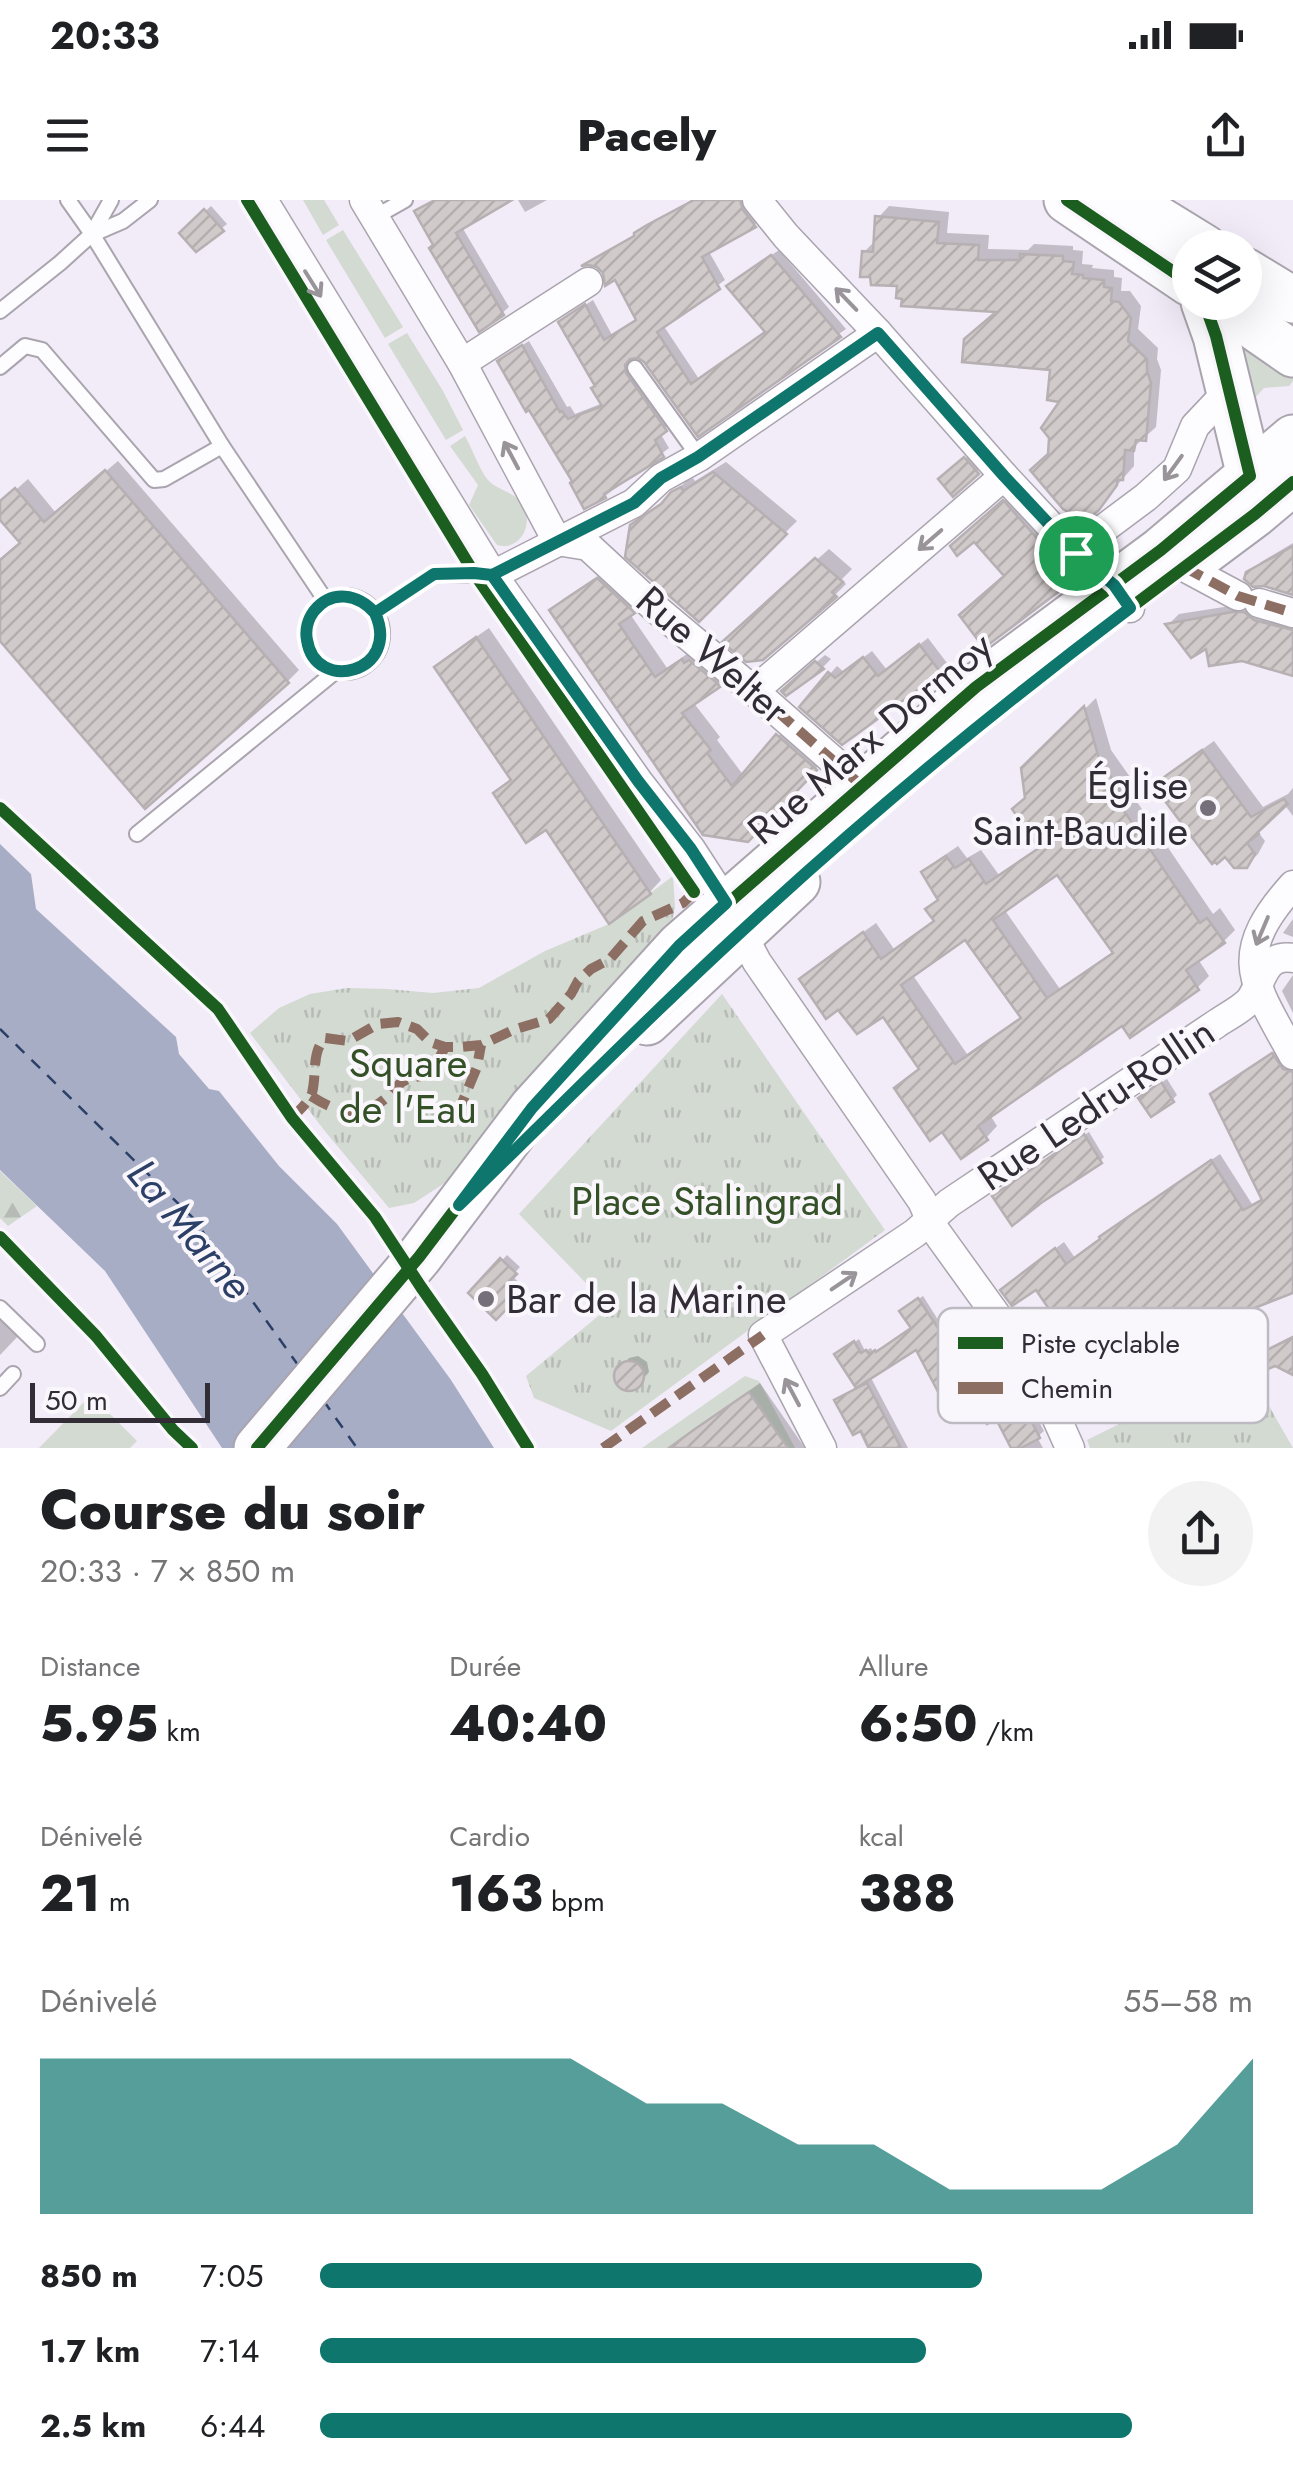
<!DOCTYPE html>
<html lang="fr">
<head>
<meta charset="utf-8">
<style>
  :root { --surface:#fff; --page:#f2f2f2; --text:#202124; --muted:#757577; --accent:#0f766e }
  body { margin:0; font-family:Jost,sans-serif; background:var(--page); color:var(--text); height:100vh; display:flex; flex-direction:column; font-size:38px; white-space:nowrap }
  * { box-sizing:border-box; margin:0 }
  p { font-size:32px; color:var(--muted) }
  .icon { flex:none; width:55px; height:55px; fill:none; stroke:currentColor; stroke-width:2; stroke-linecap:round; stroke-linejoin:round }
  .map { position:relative; height:1248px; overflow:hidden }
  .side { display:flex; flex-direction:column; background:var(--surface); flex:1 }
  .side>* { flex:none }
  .fabs { position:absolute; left:1172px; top:30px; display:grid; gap:20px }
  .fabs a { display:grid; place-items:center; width:90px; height:90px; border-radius:50%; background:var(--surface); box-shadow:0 10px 40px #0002; font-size:50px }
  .scale { position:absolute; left:30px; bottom:25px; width:180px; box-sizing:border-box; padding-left:10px; border:5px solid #322c36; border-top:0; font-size:28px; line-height:35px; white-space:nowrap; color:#322c36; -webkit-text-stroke:8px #faf7fc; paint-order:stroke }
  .pin { position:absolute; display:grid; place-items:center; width:85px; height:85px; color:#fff; margin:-42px; border:5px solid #fff; border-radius:50%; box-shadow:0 2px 10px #0007 }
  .round { display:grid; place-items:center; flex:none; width:105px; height:105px; border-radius:52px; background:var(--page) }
  .overview { display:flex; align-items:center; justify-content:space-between; height:170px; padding:0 40px }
  h1 { font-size:55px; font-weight:800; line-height:75px }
  .metrics { display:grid; grid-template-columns:repeat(3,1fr); gap:15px; height:170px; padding:10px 40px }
  .metrics div { display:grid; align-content:center }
  .metrics b { font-size:50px; font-weight:800 }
  .metrics small { font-size:28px; font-weight:400 }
  .metrics p { font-size:28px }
  .chart { height:280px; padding:20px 40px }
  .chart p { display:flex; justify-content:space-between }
  .chart svg { width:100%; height:180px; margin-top:10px; fill:var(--accent); opacity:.7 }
  ul { padding:0 40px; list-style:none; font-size:32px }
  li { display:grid; grid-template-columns:160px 120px 1fr; align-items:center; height:75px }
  li i { height:25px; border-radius:12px; background:var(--accent) }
  .status { display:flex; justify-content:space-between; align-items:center; height:70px; padding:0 50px; background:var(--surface); direction:ltr }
  .status svg { height:28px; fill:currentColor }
  header { display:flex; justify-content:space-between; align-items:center; height:130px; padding:0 40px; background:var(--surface); font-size:45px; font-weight:800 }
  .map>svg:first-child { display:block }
  .green { fill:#d3dad2 }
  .forest { fill:url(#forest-firs) }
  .park { fill:url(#park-tufts) }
  .water { fill:#a6adc5 }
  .shadow { fill:#0003; fill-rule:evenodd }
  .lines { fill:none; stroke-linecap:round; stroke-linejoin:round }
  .ferry { stroke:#2b3f67; stroke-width:2.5; stroke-dasharray:12 10; stroke-linecap:butt }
  .building { fill:url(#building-hatch); stroke:#b7b0b2; stroke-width:2.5; fill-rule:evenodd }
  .lane-casing { stroke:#aaa4ae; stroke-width:18 }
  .street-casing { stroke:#aaa4ae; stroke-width:31 }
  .primary-casing { stroke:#aaa4ae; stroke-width:49 }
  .lane { stroke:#fdfcfe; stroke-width:14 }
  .street { stroke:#fdfcfe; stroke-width:28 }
  .primary { stroke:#fdfcfe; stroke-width:45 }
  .quiet { stroke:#8d6e63; stroke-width:10; stroke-dasharray:20 10; stroke-linecap:butt }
  .cycleway-casing { stroke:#faf7fc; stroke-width:19 }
  .cycleway { stroke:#1b5e20; stroke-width:12 }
  .oneway { stroke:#98949a }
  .route-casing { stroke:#fff; stroke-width:20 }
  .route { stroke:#0f766e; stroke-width:12 }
  .poi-dot { fill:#756f7a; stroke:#faf7fc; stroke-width:4 }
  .labels { text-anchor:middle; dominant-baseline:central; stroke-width:8; stroke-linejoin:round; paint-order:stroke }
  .street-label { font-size:40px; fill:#322c36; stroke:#faf7fc }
  .poi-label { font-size:40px; fill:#322c36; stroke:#faf7fc; text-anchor:end }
  .park-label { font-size:40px; fill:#345026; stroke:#faf7fc }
  .water-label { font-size:42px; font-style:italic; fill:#2b3f67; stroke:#faf7fc }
  .key { fill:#faf7fc; stroke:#bebac1; stroke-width:2.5 }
  .key-label { font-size:28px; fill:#322c36 }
</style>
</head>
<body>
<div class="status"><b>20:33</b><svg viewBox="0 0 49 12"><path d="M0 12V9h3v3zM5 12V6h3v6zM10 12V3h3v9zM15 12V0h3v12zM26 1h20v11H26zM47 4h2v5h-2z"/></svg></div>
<header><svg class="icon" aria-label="menu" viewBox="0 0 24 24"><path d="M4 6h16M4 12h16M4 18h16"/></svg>Pacely<svg class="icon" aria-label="share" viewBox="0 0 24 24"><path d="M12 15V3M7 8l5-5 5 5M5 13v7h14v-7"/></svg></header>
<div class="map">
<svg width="1293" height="1248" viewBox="0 0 1293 1248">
  <defs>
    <pattern id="forest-firs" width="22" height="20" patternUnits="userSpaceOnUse" patternTransform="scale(2.5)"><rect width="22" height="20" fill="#d3dad2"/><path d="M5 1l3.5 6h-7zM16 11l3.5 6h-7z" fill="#b6bbb5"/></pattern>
    <pattern id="park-tufts" width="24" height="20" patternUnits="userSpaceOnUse" patternTransform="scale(2.5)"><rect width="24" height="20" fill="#d3dad2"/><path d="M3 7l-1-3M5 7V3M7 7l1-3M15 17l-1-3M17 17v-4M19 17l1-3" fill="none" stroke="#b6bbb5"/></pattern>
    <pattern id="building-hatch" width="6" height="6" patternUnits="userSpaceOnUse" patternTransform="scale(2.5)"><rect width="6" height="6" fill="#d1cacb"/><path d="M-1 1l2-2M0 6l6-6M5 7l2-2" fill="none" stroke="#b4aeaf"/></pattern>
  </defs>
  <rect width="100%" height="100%" fill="#f2ebf8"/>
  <g class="green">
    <path d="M303,0H324L339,25L323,35Z"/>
    <path d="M343,30L403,127L385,138L326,40Z"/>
    <path d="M1225,125L1293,171V181L1289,186L1264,188L1254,199Z"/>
    <path d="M407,133L443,191L463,230L446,240L388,144Z"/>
    <path d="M465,236C472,248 480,271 488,280C497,290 514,292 522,303C535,322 521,352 497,345L469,305L478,285L450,246Z"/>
    <path d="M745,1176L759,1181L795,1248H642Z"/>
    <path d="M91,1195L137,1241L130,1248H39Z"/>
  </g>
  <path class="forest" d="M0,971L37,1006L8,1026L0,1018Z"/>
  <g class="park">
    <path d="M673,676L675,706L672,723L451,979L414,1003L389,1008L324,930L250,833L279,808L310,794L347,788L387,789L433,793L479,788L545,751L609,724Z"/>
    <path d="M722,794L885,1030L611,1231L534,1198L526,1176L609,1107L519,1014Z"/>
    <path d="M1244,1162L1293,1248H1090L1087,1240Z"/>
  </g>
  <path class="water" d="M0,644L31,674L36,709L176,837L179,854L209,889L219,891L279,966L337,1024L451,1180L494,1248H222L105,1071L0,970Z"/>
  <g class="shadow">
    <path d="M433,0H514L491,9L462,27L509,107L502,113L436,44L417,12Z"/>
    <path d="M518,0H547L525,12Z"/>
    <path d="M690,0H748L761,19L754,25L708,50L725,80L663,125L699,179L767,131L735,80L779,50L846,129L698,233L639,155L631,156L632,166L672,222L660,233L669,248L605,296L575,281L507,155L529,141L567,207L570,206L575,214L603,203L568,116L593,100L612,135L638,119L616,77L606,72L598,65L589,62L638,33L656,19L691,2Z"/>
    <path d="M211,6L227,24L196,49L182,33Z"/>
    <path d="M889,6L949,12L947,33L989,35L988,49L1028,50L1034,44L1073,46V50L1083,51L1082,64L1093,65L1092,68L1114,70V77L1122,78L1121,91H1130L1141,106L1138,129L1158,148L1157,159L1161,170L1156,227L1134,247V266L1097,308L1051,253L1063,201L1053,168L1000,109L864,52L876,40L878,18Z"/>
    <path d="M971,254L982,267L953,294L946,274Z"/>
    <path d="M118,261L299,470L288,481L0,438V362L23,342L0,316V304L28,279L56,313Z"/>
    <path d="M726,262L797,321L699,418L632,326L644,314L672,296L686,281L693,278L695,281Z"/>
    <path d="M1012,294L1080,370L1072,378L1007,375L974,339L961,338Z"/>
    <path d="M1293,343V394L1249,374L1261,362Z"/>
    <path d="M829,349L852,369L842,379L846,384L835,395L737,430Z"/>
    <path d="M610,368L644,400L630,414L667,468L694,449L729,474L718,485L693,502L720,537L717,540L744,576L789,524L827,557L747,640L552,411L563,399Z"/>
    <path d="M1256,402L1293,418V474L1208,444L1169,424L1179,414Z"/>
    <path d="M489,428L661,680L650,692L610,720L547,626L496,594L513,578L437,467L448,456Z"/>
    <path d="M928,438L947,463L842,542L830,474L837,466L844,472L872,451L887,470Z"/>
    <path d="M825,455L831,459L823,467L787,493L792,483Z"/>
    <path d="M1096,498L1111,550L1137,587L1131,593L1213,714L1220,708L1235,730L1224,741L1198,759L1209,776L1197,788L1123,822L990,915L997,926L986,938L943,928L897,888L921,867L883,814L839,806L802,779L813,768L876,723L894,749L936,719L928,710L940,698L924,673L936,661L958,646L967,658L981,650L999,675L1041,646L1028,596L1024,569ZM1058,672L1114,751L1060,789L1004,709ZM966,736L1022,816L967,854L912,774Z"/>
    <path d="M1214,541L1263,607L1288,594L1293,588V616L1284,604L1258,632L1265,641L1258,654L1246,666L1156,585L1167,574Z"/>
    <path d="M1293,719V737L1283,733Z"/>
    <path d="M1293,775V813L1282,791Z"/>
    <path d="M1281,847L1293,868V1091L1277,1095L1187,1142L1189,1145L1181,1153L1150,1170L1158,1185L1155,1188L1159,1197L1151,1205L1104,1187L1074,1172L1055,1139L1066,1130L1036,1086L1011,1082L1064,1042L1075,1058L1110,1030L1220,954L1252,1004L1264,997L1213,894L1221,886Z"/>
    <path d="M1167,879L1177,895L1172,900L1146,893Z"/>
    <path d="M1089,932L1104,957L1100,961L999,992Z"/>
    <path d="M507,1055L520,1067L512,1076L524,1087L496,1116L471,1093Z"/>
    <path d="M923,1096L942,1126L969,1110L976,1122L962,1133L986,1176L982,1180L917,1147L870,1176L908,1248H867L842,1196L858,1187L838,1155L859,1139L865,1151L871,1148L873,1152L880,1148L881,1150L913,1127L906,1108Z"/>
    <path d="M0,1110L22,1132L0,1155Z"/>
    <path d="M1293,1136V1164L1275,1163L1224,1174L1233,1166Z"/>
    <path d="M638,1156L647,1162L649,1172L637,1186L628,1189L619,1183L616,1173L629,1158Z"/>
    <path d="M1016,1179L1044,1231L1037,1237L1043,1248H1013L997,1216L977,1200L982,1195Z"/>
    <path d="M760,1183L805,1248H668Z"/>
  </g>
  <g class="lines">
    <g class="ferry">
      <path d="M0,829L193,1018L298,1165"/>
      <path d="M323,1200L357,1248"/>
    </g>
  </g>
  <g class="building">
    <path d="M435,0H512L456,33L504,115L479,132L429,48L433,45L414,11Z"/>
    <path d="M694,0H740L743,10L756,27L702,57L720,89L657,132L691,184L765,132L726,86L771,55L841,137L698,237L644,162L638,158L630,159L625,165L626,173L667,231L655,240L664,257L604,294L606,298L584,309L570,283L572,281L529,210L526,212L497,161L522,145L560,212L562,211L568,219L602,206L591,188L595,186L558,122L585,104L604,140L636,120L615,80L605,86L603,73L597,67L588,65L581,66L634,36V33L647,25Z"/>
    <path d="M204,9L224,31L196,52L179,33Z"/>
    <path d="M875,16L939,22L937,43L979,45L978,60H1020V54L1063,56V61L1074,62L1072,74L1083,75V78L1104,80V87L1112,88L1111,101L1119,102L1131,118L1128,141L1147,159V171L1151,183L1146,241L1136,240L1134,251L1125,250L1123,280H1117V285L1099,310L1091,317L1078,318L1063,309L1030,270L1048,254L1049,238L1041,228L1059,202L1047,200L1050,170L962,162L964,139L996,112L901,106L902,99L896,98L897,86L871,85L870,77H860L862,51L873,52Z"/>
    <path d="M964,257L979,274L953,297L938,279Z"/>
    <path d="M105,270L289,483L145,609L0,441V360L20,343L0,320V301L15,288L44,322Z"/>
    <path d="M713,272L787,334L699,422L625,357L630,325L661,304L671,292L681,287L683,291Z"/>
    <path d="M1003,300L1074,380L984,448L959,415L1004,376L974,342L957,356L950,346Z"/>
    <path d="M1293,346V395L1264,386L1253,387L1244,379L1246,372Z"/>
    <path d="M815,358L843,382L832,392L837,397L763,460L746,462L722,442Z"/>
    <path d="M597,378L635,413L619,424L655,477L682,459L684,463L689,460L716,482L720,487L682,513L711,550L707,553L732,586L776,534L817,570L748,642L703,635L549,410Z"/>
    <path d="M1232,412H1244L1254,420L1293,430V476L1242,461L1209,466L1206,449L1191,458L1165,424Z"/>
    <path d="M476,437L651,694L609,724L546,630L526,643L493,593L511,580L434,467Z"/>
    <path d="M919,444L941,473L842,545L799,507L828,472L835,478L863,457L878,476Z"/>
    <path d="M815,461L824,469L786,496L781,491Z"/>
    <path d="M1084,506L1100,562L1127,600L1120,605L1200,723L1207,718L1225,743L1186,770L1199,790L1130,838L1122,826L1018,898L978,926L988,940L961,959L942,932L930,941L894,888L919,869L883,817L857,834L838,810L826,819L799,779L863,732L881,759L934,721L925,709L938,700L921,672L946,656L955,668L969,659L986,684L1039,648L1012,609L1025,598L1021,568ZM1057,675L1113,753L1047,798L993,720ZM965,740L1021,818L955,864L901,785Z"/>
    <path d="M1202,550L1251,617L1284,599L1288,604L1258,632L1259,634L1247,643L1255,654L1247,668H1234L1225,657L1217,664L1215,662L1212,664L1153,585Z"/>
    <path d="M1272,853L1283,869L1293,872V1093L1257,1107L1179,1149L1183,1155L1142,1178L1151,1195L1147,1197L1153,1207L1120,1223L1103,1190L1079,1203L1066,1177L1072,1174L1052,1139L1064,1131L1036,1090L1012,1106L1000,1090L1055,1048L1066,1064L1100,1039L1099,1037L1211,960L1243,1010L1262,1000L1210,894Z"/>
    <path d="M1161,882L1174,902L1151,917L1138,898Z"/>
    <path d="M1084,934L1102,963L1041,1003L1012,1026L992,996Z"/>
    <path d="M500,1058L517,1074L509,1082L521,1094L496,1120L468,1093Z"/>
    <path d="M918,1098L938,1128L965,1112L974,1128L959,1138L983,1182L944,1203L916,1150L856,1188L834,1154L854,1141L861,1153L866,1150L869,1154L875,1150L876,1152L911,1128L899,1111Z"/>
    <path d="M1293,1137V1175L1275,1166L1228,1187L1221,1173Z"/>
    <circle cx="629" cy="1176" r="15"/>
    <path d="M1011,1182L1040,1238L1021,1248H1011L996,1219L987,1224L974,1200Z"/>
    <path d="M867,1183L901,1248H869L861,1231L853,1235L834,1200Z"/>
    <path d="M749,1192L788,1248H669L695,1229Z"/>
  </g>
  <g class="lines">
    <g class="lane-casing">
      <g id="lane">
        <path d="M68,0L92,34L222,246L326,401"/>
        <path d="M375,17L405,0"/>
        <path d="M93,34L123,21L150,0"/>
        <path d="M0,111L60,63L92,34L111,0"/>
        <path d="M0,167L25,146L42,150L154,280L164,279L222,246"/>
        <path d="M635,168L699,257"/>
        <circle cx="344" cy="434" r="38"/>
        <path d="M375,413L433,374L492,375"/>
        <path d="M137,634L336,471"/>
        <path d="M0,1108L37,1144"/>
        <path d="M0,1188L13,1174"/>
      </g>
    </g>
    <g class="street-casing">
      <g id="street">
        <path d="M263,0L493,375L638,581L691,649L726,703L757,762L922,1001L935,1030L1020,1148L1040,1181L1070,1248"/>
        <path d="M364,0L462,163L557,341"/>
        <path d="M757,0L786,36L878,133L1004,276L1076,353L1101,376L1114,385L1130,408"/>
        <path d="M462,163L588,82"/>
        <path d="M557,341L588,346L655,408L754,491L861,585"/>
        <path d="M1076,353L1083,344L1146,297L1177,269L1195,226L1229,190"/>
        <path d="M1184,367L1238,396"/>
        <path d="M493,375L634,303L661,278L699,257L878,133"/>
        <path d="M1259,403L1293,413"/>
        <path d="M754,491L1004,276"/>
        <path d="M1293,685C1229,756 1253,782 1293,855"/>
        <path d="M822,1248L763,1135L915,1033L949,1003L1216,824C1226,817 1242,809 1250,800C1263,782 1263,753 1293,758"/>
      </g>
    </g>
    <g class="primary-casing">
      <g id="primary">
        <path d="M1067,0L1190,83"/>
        <path d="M1127,0L1205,48"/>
        <path d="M1245,71L1293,100"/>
        <path d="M1204,102L1216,136L1250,276"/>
        <path d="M1218,102L1293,154"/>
        <path d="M1196,358L1255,314L1293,282"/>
        <path d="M647,822L797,682"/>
        <path d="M257,1248L419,1057L532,908L679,746L976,487L1161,350L1293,238"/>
      </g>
    </g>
    <use href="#lane" class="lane"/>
    <use href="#street" class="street"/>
    <use href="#primary" class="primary"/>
    <g class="quiet">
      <path d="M1184,367L1238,396L1293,413"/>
      <path d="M754,491L861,585"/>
      <path d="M311,896C339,914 363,920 388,896C394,890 398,883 406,880C411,877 415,877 421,876C434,871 439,858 445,847"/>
      <path d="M457,915L477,867L481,845"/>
      <path d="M292,918C298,911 309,902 312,893C317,874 311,853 325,838L348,841L378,824L398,822L417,829L430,842L445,847H460L481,845L513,830L549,819L571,794L578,781L591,769L610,759L643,721L683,703L694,692L712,682"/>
      <path d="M603,1248L763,1135"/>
    </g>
    <g class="cycleway-casing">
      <g id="cycleway">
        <path d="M247,0L474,373L694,692"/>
        <path d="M1067,0L1190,83"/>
        <path d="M0,608L218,809L292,918L375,1017L421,1087L482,1174L528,1248"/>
        <path d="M517,949L769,706L960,541L1036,479L1255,314L1293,282"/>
        <path d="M0,1037L96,1136L173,1230L192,1248"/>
        <path d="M257,1248L419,1057L532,908L679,746L976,487L1161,350L1250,276L1216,136L1204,102"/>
      </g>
    </g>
    <use href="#cycleway" class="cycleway"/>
  </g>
  <defs><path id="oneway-shaft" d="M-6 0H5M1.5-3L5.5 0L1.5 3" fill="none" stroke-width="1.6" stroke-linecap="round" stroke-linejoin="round" transform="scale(2.5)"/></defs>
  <g class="oneway">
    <use href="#oneway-shaft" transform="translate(313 84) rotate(58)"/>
    <use href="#oneway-shaft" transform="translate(846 99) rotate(-134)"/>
    <use href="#oneway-shaft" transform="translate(511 255) rotate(-118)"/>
    <use href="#oneway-shaft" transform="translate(1173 268) rotate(126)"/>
    <use href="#oneway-shaft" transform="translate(930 340) rotate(139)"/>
    <use href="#oneway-shaft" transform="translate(1262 731) rotate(113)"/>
    <use href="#oneway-shaft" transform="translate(844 1081) rotate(-34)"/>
    <use href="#oneway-shaft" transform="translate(792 1192) rotate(-118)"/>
  </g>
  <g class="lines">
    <g class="route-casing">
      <path id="route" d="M1076,353L1004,276L878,133L698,257L661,278L634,303L492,375L474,373L434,374L375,413C358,394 332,389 314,411C308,419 305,430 307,440C315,494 402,473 375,413L434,374L474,373L492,375L638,581L691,649L726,703L679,746L532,908L459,1005C561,906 661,804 766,709C882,603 1004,503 1130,408L1114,385L1076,353"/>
    </g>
    <use href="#route" class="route"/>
  </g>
  <g class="poi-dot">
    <circle cx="1208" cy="608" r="10"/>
    <circle cx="486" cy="1099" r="10"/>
  </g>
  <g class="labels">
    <g class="street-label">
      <text transform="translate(713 455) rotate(41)">Rue Welter</text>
      <text transform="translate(870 538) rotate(-40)">Rue Marx Dormoy</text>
      <text transform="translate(1096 904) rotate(-34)">Rue Ledru-Rollin</text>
    </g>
    <g class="poi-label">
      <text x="1188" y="585">Église<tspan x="1188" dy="46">Saint-Baudile</tspan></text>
      <text x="506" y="1099" text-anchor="start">Bar de la Marine</text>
    </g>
    <g class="park-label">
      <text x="408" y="863">Square<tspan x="408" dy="46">de l'Eau</tspan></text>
      <text x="707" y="1001">Place Stalingrad</text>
    </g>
    <g class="water-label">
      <text transform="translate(190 1029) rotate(50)">La Marne</text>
    </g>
  </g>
  <rect x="938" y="1108" width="330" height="115" rx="15" class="key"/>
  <rect x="958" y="1137" width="45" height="12" fill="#1b5e20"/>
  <rect x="958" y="1182" width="45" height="12" fill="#8d6e63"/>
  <g class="key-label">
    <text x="1021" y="1153">Piste cyclable</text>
    <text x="1021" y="1198">Chemin</text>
  </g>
</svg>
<div class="fabs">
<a><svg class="icon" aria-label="layers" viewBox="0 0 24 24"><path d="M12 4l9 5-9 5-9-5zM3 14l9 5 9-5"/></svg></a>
</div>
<div class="scale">50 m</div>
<div class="pin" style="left:1076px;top:353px;background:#1e9e55"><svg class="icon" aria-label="arrive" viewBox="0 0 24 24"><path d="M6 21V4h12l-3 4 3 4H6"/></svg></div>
</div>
<section class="side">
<div class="overview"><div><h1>Course du soir</h1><p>20:33 · 7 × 850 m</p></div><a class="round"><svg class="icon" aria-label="share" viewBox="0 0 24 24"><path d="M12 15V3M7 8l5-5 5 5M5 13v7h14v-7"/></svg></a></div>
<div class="metrics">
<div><p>Distance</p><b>5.95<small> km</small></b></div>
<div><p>Durée</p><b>40:40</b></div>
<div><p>Allure</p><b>6:50<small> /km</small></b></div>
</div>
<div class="metrics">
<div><p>Dénivelé</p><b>21<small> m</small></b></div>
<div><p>Cardio</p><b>163<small> bpm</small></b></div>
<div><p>kcal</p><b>388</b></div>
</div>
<div class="chart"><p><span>Dénivelé</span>55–58 m</p>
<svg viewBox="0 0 160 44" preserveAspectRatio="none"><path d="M0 44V6L10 6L20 6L30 6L40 6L50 6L60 6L70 6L80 17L90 17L100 27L110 27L120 38L130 38L140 38L150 27L160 6V44z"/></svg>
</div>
<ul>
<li><b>850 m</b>7:05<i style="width:71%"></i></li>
<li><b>1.7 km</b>7:14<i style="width:65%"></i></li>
<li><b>2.5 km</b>6:44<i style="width:87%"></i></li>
</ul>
</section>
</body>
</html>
